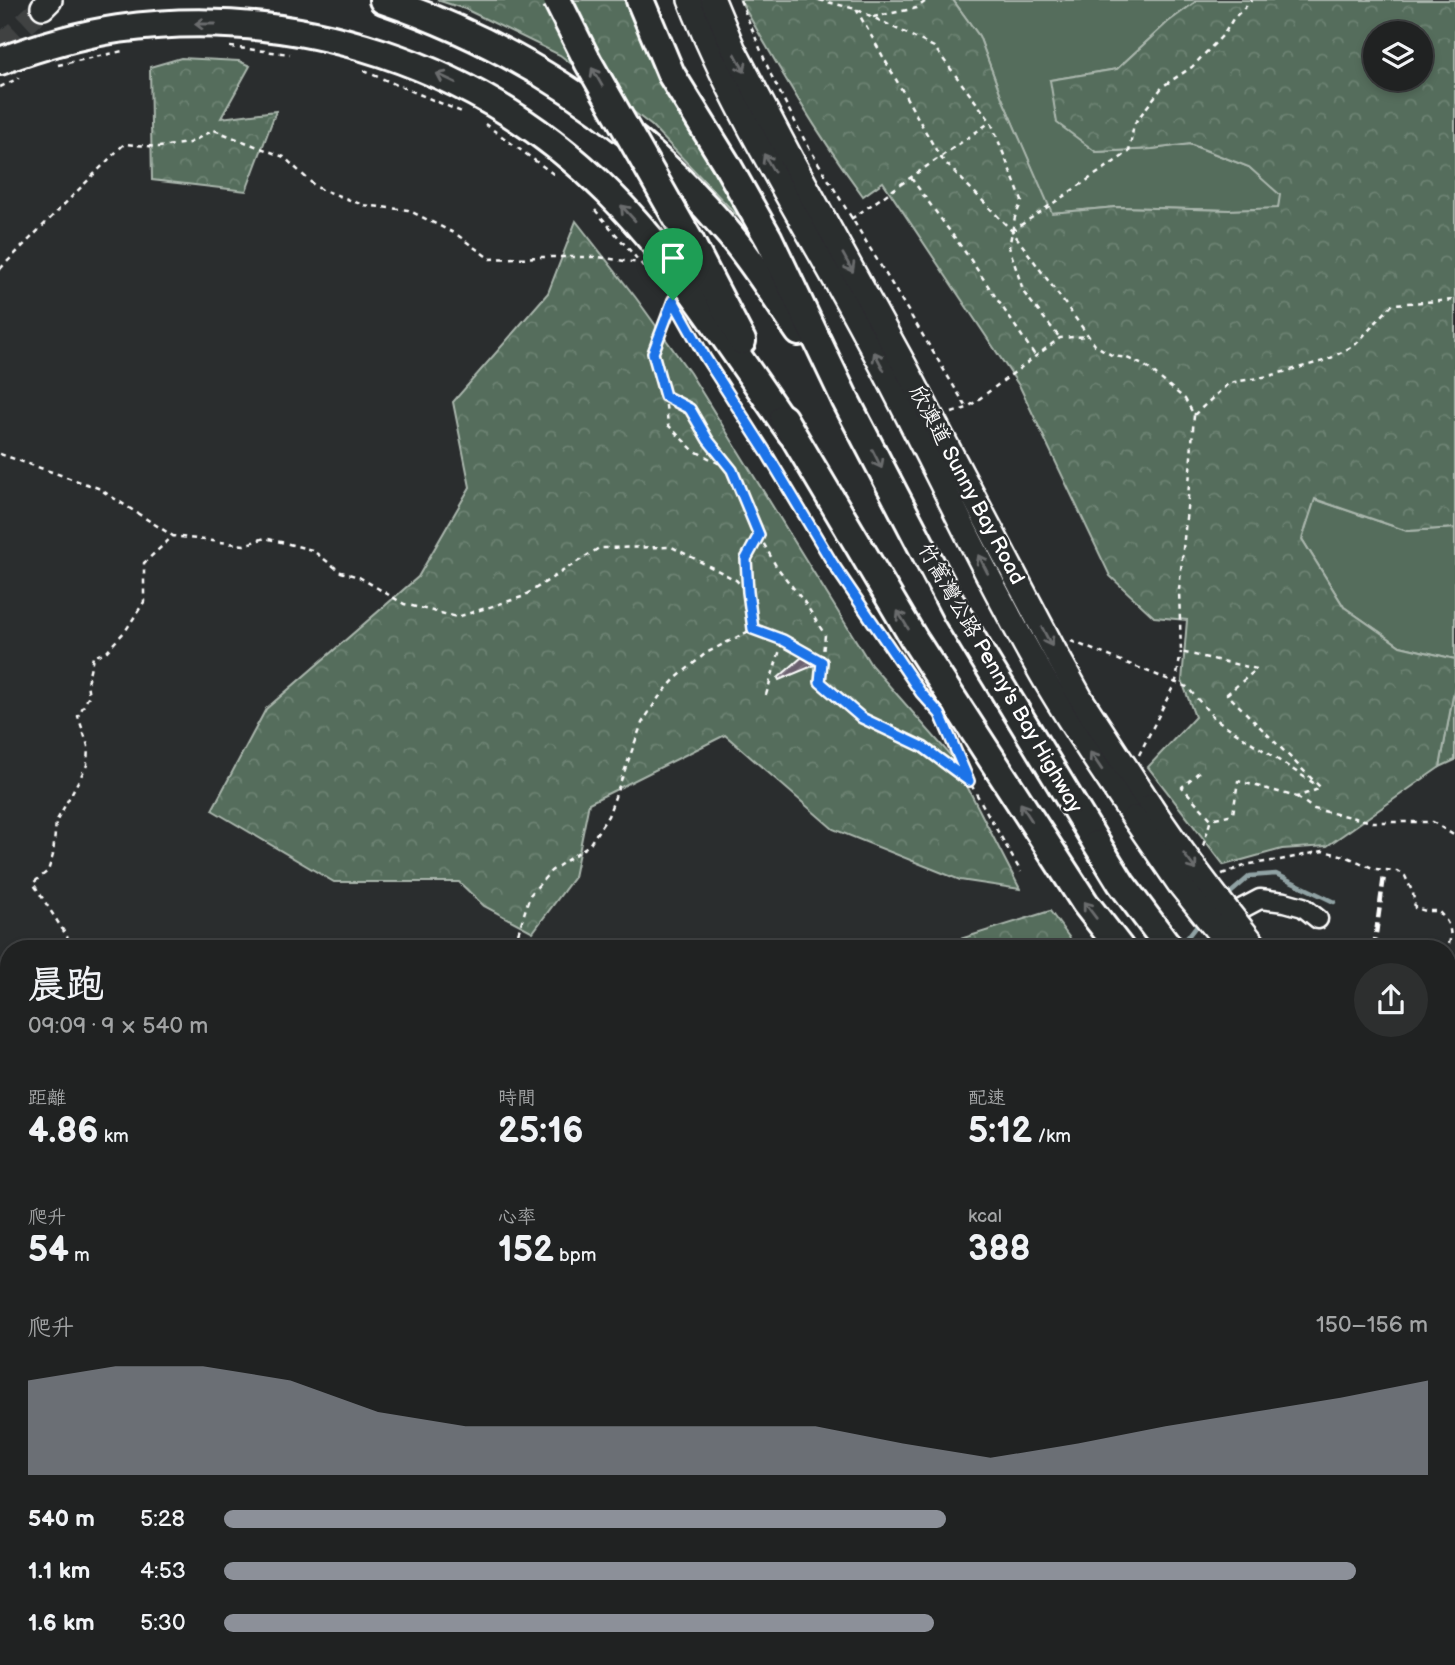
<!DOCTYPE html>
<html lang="zh-TW">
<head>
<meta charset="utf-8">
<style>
  :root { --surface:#202222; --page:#2d2f2f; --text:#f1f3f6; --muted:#a2a4a5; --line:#3d3f40; --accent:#8c9099 }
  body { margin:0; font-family:"Balsamiq Sans","LXGW WenKai TC",sans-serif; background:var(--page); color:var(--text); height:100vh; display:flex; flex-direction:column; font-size:26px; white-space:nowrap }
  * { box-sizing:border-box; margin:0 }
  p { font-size:23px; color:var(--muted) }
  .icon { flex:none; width:38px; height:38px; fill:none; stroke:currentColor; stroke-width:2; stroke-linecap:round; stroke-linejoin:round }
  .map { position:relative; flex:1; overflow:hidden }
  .panel { position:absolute; left:0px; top:940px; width:1456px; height:726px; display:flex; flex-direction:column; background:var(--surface); border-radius:28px 28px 0 0; box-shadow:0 4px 10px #0003,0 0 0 2px var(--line) }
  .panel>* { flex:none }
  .fabs { position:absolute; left:1363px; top:21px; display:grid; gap:14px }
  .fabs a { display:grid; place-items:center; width:70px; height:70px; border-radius:50%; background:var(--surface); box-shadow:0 4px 10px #0003,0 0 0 2px var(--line); font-size:35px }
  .pin { position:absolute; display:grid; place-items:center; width:60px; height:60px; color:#fff; margin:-72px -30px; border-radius:50% 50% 50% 0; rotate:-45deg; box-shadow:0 0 7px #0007 }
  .pin .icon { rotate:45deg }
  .round { display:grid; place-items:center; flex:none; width:74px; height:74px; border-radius:37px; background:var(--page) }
  .head { display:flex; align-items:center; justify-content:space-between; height:119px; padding:0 28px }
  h1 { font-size:38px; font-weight:800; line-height:52px }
  .figures { display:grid; grid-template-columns:repeat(3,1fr); gap:10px; height:119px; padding:7px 28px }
  .figures div { display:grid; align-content:center }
  .figures b { font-size:35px; font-weight:800 }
  .figures small { font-size:19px; font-weight:400 }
  .figures p { font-size:19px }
  .chart { height:196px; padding:14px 28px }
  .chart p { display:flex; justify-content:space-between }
  .chart svg { width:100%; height:126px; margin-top:7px; fill:var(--accent); opacity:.7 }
  ul { padding:0 28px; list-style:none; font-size:23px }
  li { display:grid; grid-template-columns:112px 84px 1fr; align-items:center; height:52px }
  li i { height:18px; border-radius:9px; background:var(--accent) }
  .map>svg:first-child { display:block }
  .grass { fill:#546d5b; stroke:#aab6ad; stroke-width:2 }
  .forest { fill:url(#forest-crowns); stroke:#aab6ad; stroke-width:2; fill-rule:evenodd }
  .park { fill:url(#park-dots); stroke:#aab6ad; stroke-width:2 }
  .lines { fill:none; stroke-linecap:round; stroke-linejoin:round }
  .stream { stroke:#90a2a4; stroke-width:4.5 }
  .building { fill:url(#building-hatch); stroke:#fff; stroke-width:2 }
  .major-tunnel { stroke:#3f4243; stroke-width:23; stroke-dasharray:23 11; stroke-linecap:butt }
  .minor-casing { stroke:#fff; stroke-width:23 }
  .major-casing { stroke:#fff; stroke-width:28 }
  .highway-casing { stroke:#fff; stroke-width:32 }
  .path { stroke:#fff; stroke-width:2.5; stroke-dasharray:5 5; stroke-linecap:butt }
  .minor { stroke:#2a2d2e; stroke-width:18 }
  .major { stroke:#2a2d2e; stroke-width:23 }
  .highway { stroke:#2a2d2e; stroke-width:26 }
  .rail { stroke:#fff; stroke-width:4.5; stroke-dasharray:10 5; stroke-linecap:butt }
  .major-bridge-casing { stroke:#fff; stroke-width:28; stroke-linecap:butt }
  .highway-bridge-casing { stroke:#fff; stroke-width:32; stroke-linecap:butt }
  .major-bridge { stroke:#2a2d2e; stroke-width:23 }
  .highway-bridge { stroke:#2a2d2e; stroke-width:26 }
  .oneway { stroke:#6a6c6d }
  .route-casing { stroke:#fff; stroke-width:14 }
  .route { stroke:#1a73e8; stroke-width:9 }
  .labels { text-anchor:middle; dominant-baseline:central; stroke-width:5; stroke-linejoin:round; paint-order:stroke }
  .street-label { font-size:21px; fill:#fff; stroke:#2a2d2e }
</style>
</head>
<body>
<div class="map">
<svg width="1455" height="1665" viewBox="0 0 1455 1665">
  <defs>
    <pattern id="forest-crowns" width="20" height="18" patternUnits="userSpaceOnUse" patternTransform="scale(1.75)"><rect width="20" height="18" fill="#546d5b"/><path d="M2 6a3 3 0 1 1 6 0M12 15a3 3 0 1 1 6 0" fill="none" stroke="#6e8374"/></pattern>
    <pattern id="park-dots" width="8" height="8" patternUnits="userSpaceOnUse" patternTransform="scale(1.75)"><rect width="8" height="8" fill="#546d5b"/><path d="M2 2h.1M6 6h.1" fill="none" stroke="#6e8374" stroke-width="1.8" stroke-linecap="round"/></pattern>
    <pattern id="building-hatch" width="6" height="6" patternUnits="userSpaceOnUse" patternTransform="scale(1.75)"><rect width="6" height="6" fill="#6a5f6e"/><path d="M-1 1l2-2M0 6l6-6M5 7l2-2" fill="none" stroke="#807784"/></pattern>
  </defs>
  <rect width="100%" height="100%" fill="#2a2d2e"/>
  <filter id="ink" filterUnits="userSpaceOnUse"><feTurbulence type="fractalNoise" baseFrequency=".0143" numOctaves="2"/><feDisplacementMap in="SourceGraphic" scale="14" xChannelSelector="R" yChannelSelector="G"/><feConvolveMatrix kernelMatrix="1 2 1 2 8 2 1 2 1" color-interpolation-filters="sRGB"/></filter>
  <g filter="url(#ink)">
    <g class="grass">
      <path d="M953,0H1198L1168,22L1117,69L1050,80L1096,152L1152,149L1189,144L1249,167L1281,195L1278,209L1229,210L1116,207L1051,213L1002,98L979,36Z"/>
      <path d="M1314,499L1407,531L1455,528V659L1400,646L1344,607L1302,539Z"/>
      <path d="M1455,685V760L1440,767Z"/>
    </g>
    <g class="forest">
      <path d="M437,0H627L634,20L671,100L746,225L652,126L560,55L465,9Z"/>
      <path d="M740,0H953L979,36L1002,98L1052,213L1116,207L1229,210L1278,208L1280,195L1249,167L1190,144L1152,149L1096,152L1057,123L1050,80L1117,69L1168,22L1198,0H1455V528L1407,531L1315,499L1302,539L1344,607L1400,646L1455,659V685L1440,767L1327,846L1282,849L1224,865L1148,767L1195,717L1182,681L1187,620L1154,617L1110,576L1020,387L883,182L863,196C816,132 779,69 740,0ZM1376,33H1421V79H1376Z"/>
      <path d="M181,58L239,61L250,66L221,118L276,111L246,191L152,180L150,67Z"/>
      <path d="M576,221L636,298L690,373L871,665L952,757L1020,889L960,880L833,829L725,735L589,803L574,877L533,932L484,906L459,882H334L212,810L266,709L418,577L470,487L453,402L548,293Z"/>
      <path d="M1050,911L1077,948H956L960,939Z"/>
      <path d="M0,1052L9,1056V1160L0,1159Z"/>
      <path d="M9,1219V1601L1,1633L8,1665H0V1226Z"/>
      <path d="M72,1657H174L158,1665H83Z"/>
      <path d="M216,1657H435L433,1665H217Z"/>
      <path d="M491,1657H596L600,1665H484Z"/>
      <path d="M1233,1657H1308L1309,1665H1237Z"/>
    </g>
    <path class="park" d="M1450,1196L1455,1199V1665H1392L1391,1657H1447V1207Z"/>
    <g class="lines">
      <g class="stream">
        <path d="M1227,896L1250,876L1276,874L1334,902"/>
        <path d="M1180,947L1200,921"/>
        <path d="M1149,1665V1657"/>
      </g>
    </g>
    <path class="building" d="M802,657L815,665L779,680L778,678Z"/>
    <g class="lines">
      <path class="major-tunnel" d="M0,47L43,7"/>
      <g class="minor-casing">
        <g id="minor">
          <path d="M1213,948L1241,909L1260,899L1285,902L1303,907L1318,919"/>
          <path d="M1447,993L1455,997"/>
          <path d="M1172,1665L1173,1657"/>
        </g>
      </g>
      <g class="major-casing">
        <g id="major">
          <path d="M690,0C737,120 809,228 869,342C928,452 980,567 1042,675C1070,724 1103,771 1134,818"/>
          <path d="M713,0L733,48L794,164L905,366L1053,648L1083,702L1151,806"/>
          <path d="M43,7L50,0"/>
          <path d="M1447,1147L1455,1154"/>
          <path d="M1447,1176L1455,1182"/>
        </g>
      </g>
      <g class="highway-casing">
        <g id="highway">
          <path d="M383,0C520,47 638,124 731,236C756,266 777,300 799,332"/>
          <path d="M640,0L671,74L726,163L769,239L845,399L957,614L1097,844"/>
          <path d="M0,61C38,47 77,35 118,29C297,4 480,64 608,192C678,262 734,352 791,433"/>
          <path d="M691,243L742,341"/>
          <path d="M783,418L914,639L1085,903L1120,948"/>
          <path d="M1447,1233L1455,1240"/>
          <path d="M1447,1296L1455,1303"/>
        </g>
      </g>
      <g class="path">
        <path d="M740,0L771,75L805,141L967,408"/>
        <path d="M819,0L856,9L934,47L991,122L1022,201L1015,217L1009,247L1024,293L1060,338"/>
        <path d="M856,9L940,157L1012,231L1095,345L1113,356L1127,358L1145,366L1185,399L1194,415L1188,498L1179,590L1181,652L1257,669L1227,694L1321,788"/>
        <path d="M873,17L917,8L927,0"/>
        <path d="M230,47L290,54"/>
        <path d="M58,65L123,51"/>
        <path d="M364,71L464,113"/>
        <path d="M0,87L19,78"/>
        <path d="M485,124L556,176"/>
        <path d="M911,178L968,256L1036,357"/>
        <path d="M595,210L657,282"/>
        <path d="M851,219L989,123"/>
        <path d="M1012,231L1129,152L1134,124L1163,86L1192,67L1224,34L1233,19L1252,0"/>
        <path d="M0,269L124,144L159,147L189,143L214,130L284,157L316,187L363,205L408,210L456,234L490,259L543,257H598L639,263"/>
        <path d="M673,300L653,353L665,396L668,425L693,450L732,470L759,535L776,566L805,603L825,635L820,682L862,718L923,747L969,781"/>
        <path d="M678,309L705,357L766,452L833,564L927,699"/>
        <path d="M665,396L690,409L708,440L732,469"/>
        <path d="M952,413L967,408L1060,338L1089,336"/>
        <path d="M1194,415L1229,383L1269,376L1327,360L1355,345L1393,304L1455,300"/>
        <path d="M0,454L98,488L173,536L244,545L265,538L312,550L341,572L359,577L404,604L457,617L522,597L599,548L672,547L736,580L748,592"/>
        <path d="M753,629L748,592L746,559L759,535"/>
        <path d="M1071,641L1187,687L1214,718L1315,784"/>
        <path d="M766,695L783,640"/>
        <path d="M947,730L969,781L1021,872"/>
        <path d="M1139,755L1176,681L1181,652"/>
        <path d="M1199,772L1182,787L1211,819L1233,814L1238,781L1297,797L1321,788"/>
        <path d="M1297,797L1314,809L1373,822H1433L1455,836"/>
        <path d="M1203,846L1211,819"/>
        <path d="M1222,874L1250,864L1280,860L1323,851L1345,856L1375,869L1397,871L1405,876L1413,893L1415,908L1426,911H1438C1450,923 1454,933 1447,949"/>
        <path d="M76,948L73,946L33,883L48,871L53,855L56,822L87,765L88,746L78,716L89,696L87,683L93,657L106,652L126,630L144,602V563L173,536"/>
        <path d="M484,948L516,940L530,895L551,871L589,845L608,816L642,723L659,697L675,679L706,653L753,629L783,640L822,662"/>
        <path d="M1447,1026V1041"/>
        <path d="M1448,1077L1452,1058L1455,1054"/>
        <path d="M1455,1127V1126"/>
        <path d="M0,1474L4,1463L9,1425"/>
        <path d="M0,1517L5,1532L0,1544"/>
        <path d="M1362,1657L1363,1665"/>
        <path d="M1125,1665L1127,1657"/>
      </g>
      <use href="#minor" class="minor"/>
      <use href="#major" class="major"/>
      <use href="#highway" class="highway"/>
      <g class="rail">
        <path d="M1374,948L1384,876"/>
        <path d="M1330,1657V1665"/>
      </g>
      <g class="major-bridge-casing">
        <g id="major-bridge">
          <path d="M1151,806C1184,856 1220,902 1257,948"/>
          <path d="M1134,818L1180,885L1231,948"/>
        </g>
      </g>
      <g class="highway-bridge-casing">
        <g id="highway-bridge">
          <path d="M557,0L588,62L691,243"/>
          <path d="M1097,844L1121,883L1169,947"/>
        </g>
      </g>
      <use href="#major-bridge" class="major-bridge"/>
      <use href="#highway-bridge" class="highway-bridge"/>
    </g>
    <defs><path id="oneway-shaft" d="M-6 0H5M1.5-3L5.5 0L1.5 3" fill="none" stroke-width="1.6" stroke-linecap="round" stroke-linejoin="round" transform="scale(1.75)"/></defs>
    <g class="oneway">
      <use href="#oneway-shaft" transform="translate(205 24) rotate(-180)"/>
      <use href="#oneway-shaft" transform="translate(740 63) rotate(62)"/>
      <use href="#oneway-shaft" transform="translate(597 77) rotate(-120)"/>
      <use href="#oneway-shaft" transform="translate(446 78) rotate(-155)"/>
      <use href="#oneway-shaft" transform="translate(769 163) rotate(-120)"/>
      <use href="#oneway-shaft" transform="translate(628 213) rotate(-132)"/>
      <use href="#oneway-shaft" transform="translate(848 263) rotate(61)"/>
      <use href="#oneway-shaft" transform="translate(879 361) rotate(-118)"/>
      <use href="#oneway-shaft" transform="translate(877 459) rotate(63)"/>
      <use href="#oneway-shaft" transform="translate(983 564) rotate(-117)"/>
      <use href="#oneway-shaft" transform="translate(903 620) rotate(-121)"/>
      <use href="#oneway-shaft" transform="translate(1047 637) rotate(62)"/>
      <use href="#oneway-shaft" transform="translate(1096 761) rotate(-124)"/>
      <use href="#oneway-shaft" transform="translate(1026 812) rotate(-123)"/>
      <use href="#oneway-shaft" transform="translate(1190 862) rotate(53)"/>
      <use href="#oneway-shaft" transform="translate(1090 910) rotate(-127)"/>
    </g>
  </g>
  <g class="lines" filter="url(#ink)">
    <g class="route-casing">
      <path id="route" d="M673,300L705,357L766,452L833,564L921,693L940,714L969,781L923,747L862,718L820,682L822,662L783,640L753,629L748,592L746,559L759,535L732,470L708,440L690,409L665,396L653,353Z"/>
    </g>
    <use href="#route" class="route"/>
  </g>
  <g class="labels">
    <g class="street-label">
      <text transform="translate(967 485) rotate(62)">欣澳道 Sunny Bay Road</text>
      <text transform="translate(1000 678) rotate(60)">竹篙灣公路 Penny's Bay Highway</text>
    </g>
  </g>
</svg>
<div class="fabs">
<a><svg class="icon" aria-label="layers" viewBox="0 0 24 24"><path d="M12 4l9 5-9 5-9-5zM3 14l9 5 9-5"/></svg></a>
</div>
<div class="pin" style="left:673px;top:300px;background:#1e9e55"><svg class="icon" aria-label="arrive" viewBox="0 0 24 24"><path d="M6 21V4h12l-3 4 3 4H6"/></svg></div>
<section class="panel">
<div class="head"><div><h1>晨跑</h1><p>09:09 · 9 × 540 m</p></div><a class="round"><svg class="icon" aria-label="share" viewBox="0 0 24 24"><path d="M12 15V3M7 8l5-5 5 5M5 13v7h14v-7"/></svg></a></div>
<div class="figures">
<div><p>距離</p><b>4.86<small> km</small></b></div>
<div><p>時間</p><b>25:16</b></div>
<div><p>配速</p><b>5:12<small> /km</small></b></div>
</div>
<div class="figures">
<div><p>爬升</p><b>54<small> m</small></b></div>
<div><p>心率</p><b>152<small> bpm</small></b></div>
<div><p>kcal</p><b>388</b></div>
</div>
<div class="chart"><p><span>爬升</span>150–156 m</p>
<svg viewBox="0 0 160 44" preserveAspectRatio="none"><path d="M0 44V11L10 6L20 6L30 11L40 22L50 27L60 27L70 27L80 27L90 27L100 33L110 38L120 33L130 27L140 22L150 17L160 11V44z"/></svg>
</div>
<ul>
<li><b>540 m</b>5:28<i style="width:60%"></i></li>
<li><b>1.1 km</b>4:53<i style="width:94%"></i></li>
<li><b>1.6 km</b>5:30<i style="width:59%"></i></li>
</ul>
</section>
</div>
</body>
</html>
